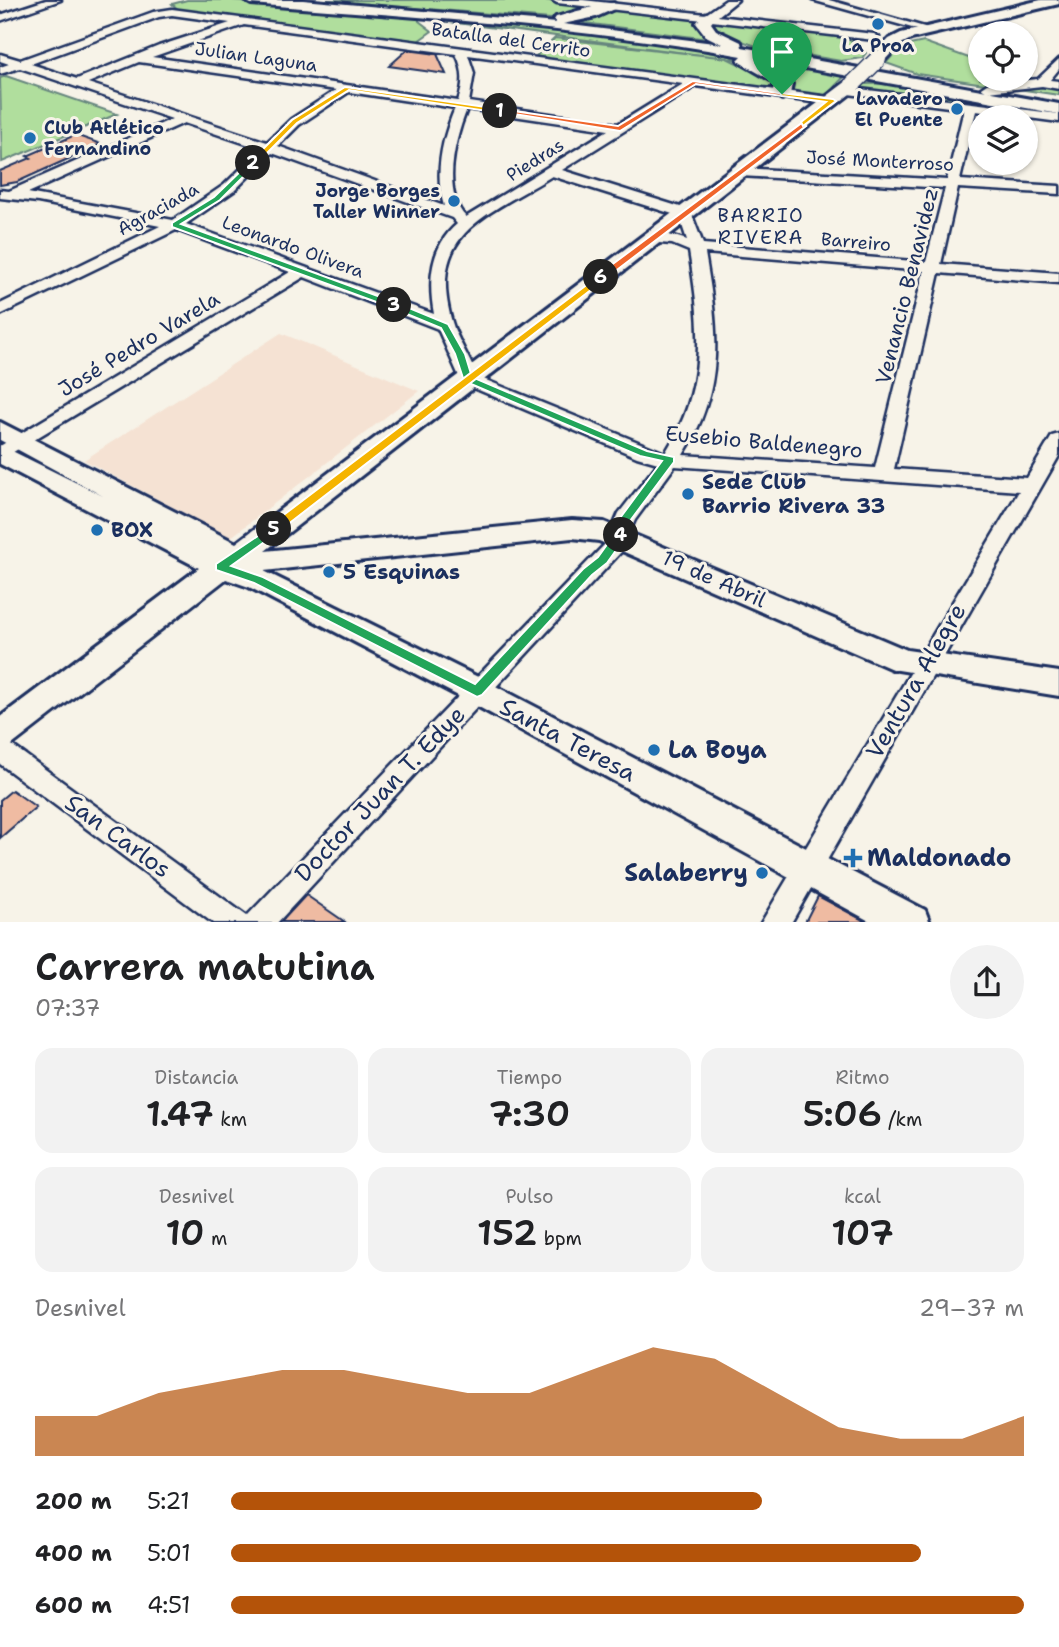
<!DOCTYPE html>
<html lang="es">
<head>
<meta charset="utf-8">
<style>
  :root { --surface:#fff; --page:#f2f2f2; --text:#202124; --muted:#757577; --accent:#b45309 }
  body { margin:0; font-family:"Shantell Sans",sans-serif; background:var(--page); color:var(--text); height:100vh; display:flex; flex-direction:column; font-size:26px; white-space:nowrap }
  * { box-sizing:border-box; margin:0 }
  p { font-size:23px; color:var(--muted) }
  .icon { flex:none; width:38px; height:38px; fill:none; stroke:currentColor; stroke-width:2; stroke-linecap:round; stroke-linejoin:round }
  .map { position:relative; height:922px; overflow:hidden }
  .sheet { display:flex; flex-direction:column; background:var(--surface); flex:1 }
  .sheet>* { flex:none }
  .buttons { position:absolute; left:968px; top:21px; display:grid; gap:14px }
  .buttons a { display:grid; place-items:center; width:70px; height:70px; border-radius:50%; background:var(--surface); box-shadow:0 2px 5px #0004; font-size:35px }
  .pin { position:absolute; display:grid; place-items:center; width:60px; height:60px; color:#fff; margin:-72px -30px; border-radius:50% 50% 50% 0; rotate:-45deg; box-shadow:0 0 7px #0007 }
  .pin .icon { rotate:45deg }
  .km { position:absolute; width:35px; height:35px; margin:-18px; border-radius:50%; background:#222; color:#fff; font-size:19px; line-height:35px; text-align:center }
  .round { display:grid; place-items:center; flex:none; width:74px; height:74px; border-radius:37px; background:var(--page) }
  .summary { display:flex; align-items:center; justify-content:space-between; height:119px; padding:0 35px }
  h1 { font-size:38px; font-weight:600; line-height:52px }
  .stats { display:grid; grid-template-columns:repeat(3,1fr); gap:10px; height:119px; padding:7px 35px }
  .stats div { display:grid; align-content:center; border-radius:18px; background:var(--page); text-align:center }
  .stats b { font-size:35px; font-weight:600 }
  .stats small { font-size:19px; font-weight:400 }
  .stats p { font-size:19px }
  .chart { height:196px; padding:14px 35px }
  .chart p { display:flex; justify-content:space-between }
  .chart svg { width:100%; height:126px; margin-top:7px; fill:var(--accent); opacity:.7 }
  ul { padding:0 35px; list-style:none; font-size:23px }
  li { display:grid; grid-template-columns:112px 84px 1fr; align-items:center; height:52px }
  li i { height:18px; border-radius:9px; background:var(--accent) }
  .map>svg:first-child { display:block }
  .built { fill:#f5e2d3 }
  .green { fill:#b0de9d; stroke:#66867e; stroke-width:2 }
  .building { fill:#efbba2; stroke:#1b2f5e; stroke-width:2 }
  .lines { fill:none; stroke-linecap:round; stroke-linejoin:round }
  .street-casing { stroke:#1b2f5e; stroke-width:5 }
  .secondary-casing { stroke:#1b2f5e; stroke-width:6 }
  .street { fill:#f7f3e8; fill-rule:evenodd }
  .secondary { fill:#f7f3e8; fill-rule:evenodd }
  .secondary-bridge-casing { stroke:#1b2f5e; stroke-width:19; stroke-linecap:butt }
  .secondary-bridge { stroke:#f7f3e8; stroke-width:16 }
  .split-1 { fill:#f0652b; stroke:#fff; stroke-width:2 }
  .split-2 { fill:#f5b400; stroke:#fff; stroke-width:2 }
  .split-3 { fill:#22a559; stroke:#fff; stroke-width:2 }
  .split-4 { fill:#22a559; stroke:#fff; stroke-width:2 }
  .split-5 { fill:#22a559; stroke:#fff; stroke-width:2 }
  .split-6 { fill:#f5b400; stroke:#fff; stroke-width:2 }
  .split-7 { fill:#f0652b; stroke:#fff; stroke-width:2 }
  .split-8 { fill:#f5b400; stroke:#fff; stroke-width:2 }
  .poi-dot { fill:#1f6fb2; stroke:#f7f3e8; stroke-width:2.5 }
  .labels { text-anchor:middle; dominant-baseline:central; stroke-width:6; stroke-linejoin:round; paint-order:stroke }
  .far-street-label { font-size:18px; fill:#1b2f5e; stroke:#f7f3e8 }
  .far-poi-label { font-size:18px; font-weight:bold; fill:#1b2f5e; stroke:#f7f3e8; text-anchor:end }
  .far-neighbourhood-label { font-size:19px; letter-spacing:2px; fill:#1b2f5e; stroke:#f7f3e8 }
  .street-label { font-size:21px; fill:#1b2f5e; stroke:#f7f3e8 }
  .poi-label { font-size:21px; font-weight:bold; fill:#1b2f5e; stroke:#f7f3e8; text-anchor:start }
  .near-street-label { font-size:24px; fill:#1b2f5e; stroke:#f7f3e8 }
  .near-poi-label { font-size:24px; font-weight:bold; fill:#1b2f5e; stroke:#f7f3e8; text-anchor:start }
</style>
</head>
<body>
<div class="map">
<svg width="1059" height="923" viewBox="0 0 1059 923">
  <rect width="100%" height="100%" fill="#f7f3e8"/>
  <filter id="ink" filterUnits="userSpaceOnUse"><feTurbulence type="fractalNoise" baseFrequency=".0143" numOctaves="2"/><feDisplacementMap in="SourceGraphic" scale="14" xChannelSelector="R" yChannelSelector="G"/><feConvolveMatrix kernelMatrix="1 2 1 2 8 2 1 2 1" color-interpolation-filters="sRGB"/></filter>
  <g filter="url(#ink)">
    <path class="built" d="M281,333L419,391L230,538L84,460Z"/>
    <g class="green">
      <path d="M187,0H232L419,16V21L432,31L418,41L179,10L172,4Z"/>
      <path d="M316,0H543L597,6L551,19Z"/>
      <path d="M613,9L699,19L716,40L569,21Z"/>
      <path d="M427,17L682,44L722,52L738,60L427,19Z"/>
      <path d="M710,21L839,36L855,42L866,53L862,58L841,61L759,47L716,32Z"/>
      <path d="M555,38L727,58L769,79L775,86L758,89L534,58Z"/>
      <path d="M924,42L980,62V79L1026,77L1059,84V95L917,74L886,63L900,47Z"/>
      <path d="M745,55L848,73L826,95L793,92L789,81Z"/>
      <path d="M6,76L117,114L2,162L0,78Z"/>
      <path d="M903,83L1059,112V116L859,89L864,84Z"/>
    </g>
    <g class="building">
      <path d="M407,50L437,54L446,74L389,66Z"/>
      <path d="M75,135L101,144L17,182L0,185V171L31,158L27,156Z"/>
      <path d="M12,790L36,807L0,838V800Z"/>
      <path d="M306,895L345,922H281Z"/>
      <path d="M818,896L867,922H805Z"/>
    </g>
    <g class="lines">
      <g class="street-casing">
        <g id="street">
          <path d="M46,0H61L0,21V15Z"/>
          <path d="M552,0H583L706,14L726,0H738L718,16L874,34L879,37L874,40L557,3Z"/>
          <path d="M812,0H829L935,30L930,33Z"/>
          <path d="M172,9L837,98V104L833,105L696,86L562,170L690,210L703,244L926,262L945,188L740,176L733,172L740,168L947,180L964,109L848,94L844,93V87L1059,114V122L976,111L960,180L1059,186V194L958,188L941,264L1059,273V283L939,273L894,469L1027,478L1052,436L1059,434V456L791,923H761L1019,491L675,466L635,520L621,552L277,923H213L0,764V740L9,743L247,916L606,543L619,513L658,463L637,457L462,383L438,329L304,277L0,460V446L290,272L176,230L0,315V304L160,226L38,202L0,198V190L9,191L172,119L20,68L0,74V67L9,64L0,61V54L20,60L153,12ZM172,15L230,23L159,46L77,79L31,64L159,17ZM244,25L456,54C464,70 464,84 458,101L152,57ZM468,55L683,84L618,124L469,102L474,73ZM139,62L336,90L291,119L267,142L88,83ZM349,92L455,108C442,139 434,173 444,206L278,146L299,125ZM467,109L608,130L466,217C441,191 455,139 467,109ZM184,123L261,149L224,185L173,220L28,193ZM272,153L452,218L457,224C430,247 428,282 434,314L186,224L234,191ZM552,176L679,216L687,240C674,235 654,231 644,239L646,242L672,244L689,251C701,325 708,386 665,453L476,376C470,357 457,340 452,322C426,231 488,216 552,176ZM705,253L924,271L875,468L683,455C726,387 718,329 705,253Z"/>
          <path d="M1059,59V69L1050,80L1059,81V89L1042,86L987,92L981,88L987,84L1038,79Z"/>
        </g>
      </g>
      <g class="secondary-casing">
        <g id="secondary">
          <path d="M244,0H303L556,23L554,20L556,17C567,14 607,2 614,3V9L596,17L563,24L722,44L706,36L696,23L704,14L709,13L716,17L711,23L716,30L741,42L742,47L1059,104V114L755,59L786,76L792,84L790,94L782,99L774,94V82L741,63L738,60L742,56C580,27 415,17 251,4Z"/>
          <path d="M1041,0H1059V4L911,39L899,45L883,62H873L870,59L889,39L901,33Z"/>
          <path d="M853,79L861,84L859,87L265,551L572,520L604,522L907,650L1059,672V696L892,669L599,541L572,538L264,571L488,682L925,910L930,923H873L466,700L249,587L226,579L12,745L0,749V717L199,568L0,464V445L103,496L0,440V422L236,543L847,81Z"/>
        </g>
      </g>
      <use href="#street" class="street"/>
      <use href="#secondary" class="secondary"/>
      <g class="secondary-bridge-casing">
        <path id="secondary-bridge" d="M853,84L878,59"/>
      </g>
      <use href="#secondary-bridge" class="secondary-bridge"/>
    </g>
  </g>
  <path class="split-1" d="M693,81L786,94L782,96L696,84L620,131L496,111L500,109L618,126Z"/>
  <path class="split-2" d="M345,87L500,109L503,111L500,113L349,90L297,123L255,165H250V162L292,120Z"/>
  <path class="split-3" d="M250,162L257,163L220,200L181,224L397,303V307H390L172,227V223L214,197Z"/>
  <path class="split-4" d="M390,303H397L448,324L465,354L472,377L647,451L674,457V462L630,521L625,538L621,539L614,535L620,518L662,461L640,456L464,381L455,354L441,328L390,307Z"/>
  <path class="split-5" d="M274,525L278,526V532L231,566L263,577L475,684L583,569L598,557L616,532L621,531L627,535L607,563L592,575L482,695L477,697L254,583L216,570V564Z"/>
  <path class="split-6" d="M601,274L605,275V279L278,532H269V526Z"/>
  <path class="split-7" d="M803,122L806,126L605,279H598V275Z"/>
  <path class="split-8" d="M780,93L833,99L836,101L803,126L801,122L826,102L782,96Z"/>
  <g class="poi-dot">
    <circle cx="878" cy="24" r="7"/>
    <circle cx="957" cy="109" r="7"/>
    <circle cx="30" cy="138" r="7"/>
    <circle cx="454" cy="201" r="7"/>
    <circle cx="688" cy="494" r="7"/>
    <circle cx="97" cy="530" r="7"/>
    <circle cx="329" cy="572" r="7"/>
    <circle cx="654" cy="750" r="7"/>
    <path d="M849.5 847.5h7v7h7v7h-7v7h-7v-7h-7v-7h7z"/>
    <circle cx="762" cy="873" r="7"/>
  </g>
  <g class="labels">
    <g class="far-street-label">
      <text transform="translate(511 40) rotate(8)">Batalla del Cerrito</text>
      <text transform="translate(256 57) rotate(8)">Julian Laguna</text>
      <text transform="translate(535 160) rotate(-32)">Piedras</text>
      <text transform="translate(880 161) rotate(3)">José Monterroso</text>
      <text transform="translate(158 209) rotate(-29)">Agraciada</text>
      <text transform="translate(856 242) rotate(5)">Barreiro</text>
      <text transform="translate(293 247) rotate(20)">Leonardo Olivera</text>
    </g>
    <g class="far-poi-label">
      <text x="878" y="46" text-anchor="middle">La Proa</text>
      <text x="943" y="99">Lavadero<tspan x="943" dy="21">El Puente</tspan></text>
      <text x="44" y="128" text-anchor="start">Club Atlético<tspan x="44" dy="21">Fernandino</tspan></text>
      <text x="440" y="191">Jorge Borges<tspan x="440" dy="21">Taller Winner</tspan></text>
    </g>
    <g class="far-neighbourhood-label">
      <text x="761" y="215">BARRIO<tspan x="761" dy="22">RIVERA</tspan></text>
    </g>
    <g class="street-label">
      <text transform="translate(907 286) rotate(-76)">Venancio Benavidez</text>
      <text transform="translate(139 344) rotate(-31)">José Pedro Varela</text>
      <text transform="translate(764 442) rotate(5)">Eusebio Baldenegro</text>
      <text transform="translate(714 579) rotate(24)">19 de Abril</text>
    </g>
    <g class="poi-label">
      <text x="702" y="482">Sede Club<tspan x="702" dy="24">Barrio Rivera 33</tspan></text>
      <text x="111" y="530">BOX</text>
      <text x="343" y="572">5 Esquinas</text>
    </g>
    <g class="near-street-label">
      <text transform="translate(916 681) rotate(-60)">Ventura Alegre</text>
      <text transform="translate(568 740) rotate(28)">Santa Teresa</text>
      <text transform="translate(380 794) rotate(-46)">Doctor Juan T. Edye</text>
      <text transform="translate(118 836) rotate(36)">San Carlos</text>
    </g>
    <g class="near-poi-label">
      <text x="668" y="750">La Boya</text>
      <text x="867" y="858">Maldonado</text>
      <text x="748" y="873" text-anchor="end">Salaberry</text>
    </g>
  </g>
</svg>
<div class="buttons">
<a><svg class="icon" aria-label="locate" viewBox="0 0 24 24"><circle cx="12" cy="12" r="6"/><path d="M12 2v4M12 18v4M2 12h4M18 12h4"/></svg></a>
<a><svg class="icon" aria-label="layers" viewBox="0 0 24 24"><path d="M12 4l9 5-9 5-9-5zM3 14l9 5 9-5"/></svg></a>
</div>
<div class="pin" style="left:782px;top:94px;background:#1e9e55"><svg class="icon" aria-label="arrive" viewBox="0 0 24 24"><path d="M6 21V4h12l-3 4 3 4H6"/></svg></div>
<b class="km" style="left:500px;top:111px">1</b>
<b class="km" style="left:253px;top:163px">2</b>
<b class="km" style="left:394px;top:305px">3</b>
<b class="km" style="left:621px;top:535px">4</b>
<b class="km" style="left:274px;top:529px">5</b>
<b class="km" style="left:601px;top:277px">6</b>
</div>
<section class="sheet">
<div class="summary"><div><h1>Carrera matutina</h1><p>07:37</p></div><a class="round"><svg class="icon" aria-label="share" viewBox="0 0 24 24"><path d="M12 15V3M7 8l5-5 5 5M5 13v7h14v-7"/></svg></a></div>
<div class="stats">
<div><p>Distancia</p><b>1.47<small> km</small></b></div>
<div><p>Tiempo</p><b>7:30</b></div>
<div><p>Ritmo</p><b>5:06<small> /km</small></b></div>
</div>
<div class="stats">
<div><p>Desnivel</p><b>10<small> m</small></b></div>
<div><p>Pulso</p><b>152<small> bpm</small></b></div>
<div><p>kcal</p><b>107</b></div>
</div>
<div class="chart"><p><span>Desnivel</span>29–37 m</p>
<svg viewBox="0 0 160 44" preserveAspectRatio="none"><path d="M0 44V30L10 30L20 22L30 18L40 14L50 14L60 18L70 22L80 22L90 14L100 6L110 10L120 22L130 34L140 38L150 38L160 30V44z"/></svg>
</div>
<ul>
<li><b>200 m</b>5:21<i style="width:67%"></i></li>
<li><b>400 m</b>5:01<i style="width:87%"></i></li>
<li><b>600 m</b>4:51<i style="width:100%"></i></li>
</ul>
</section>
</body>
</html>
